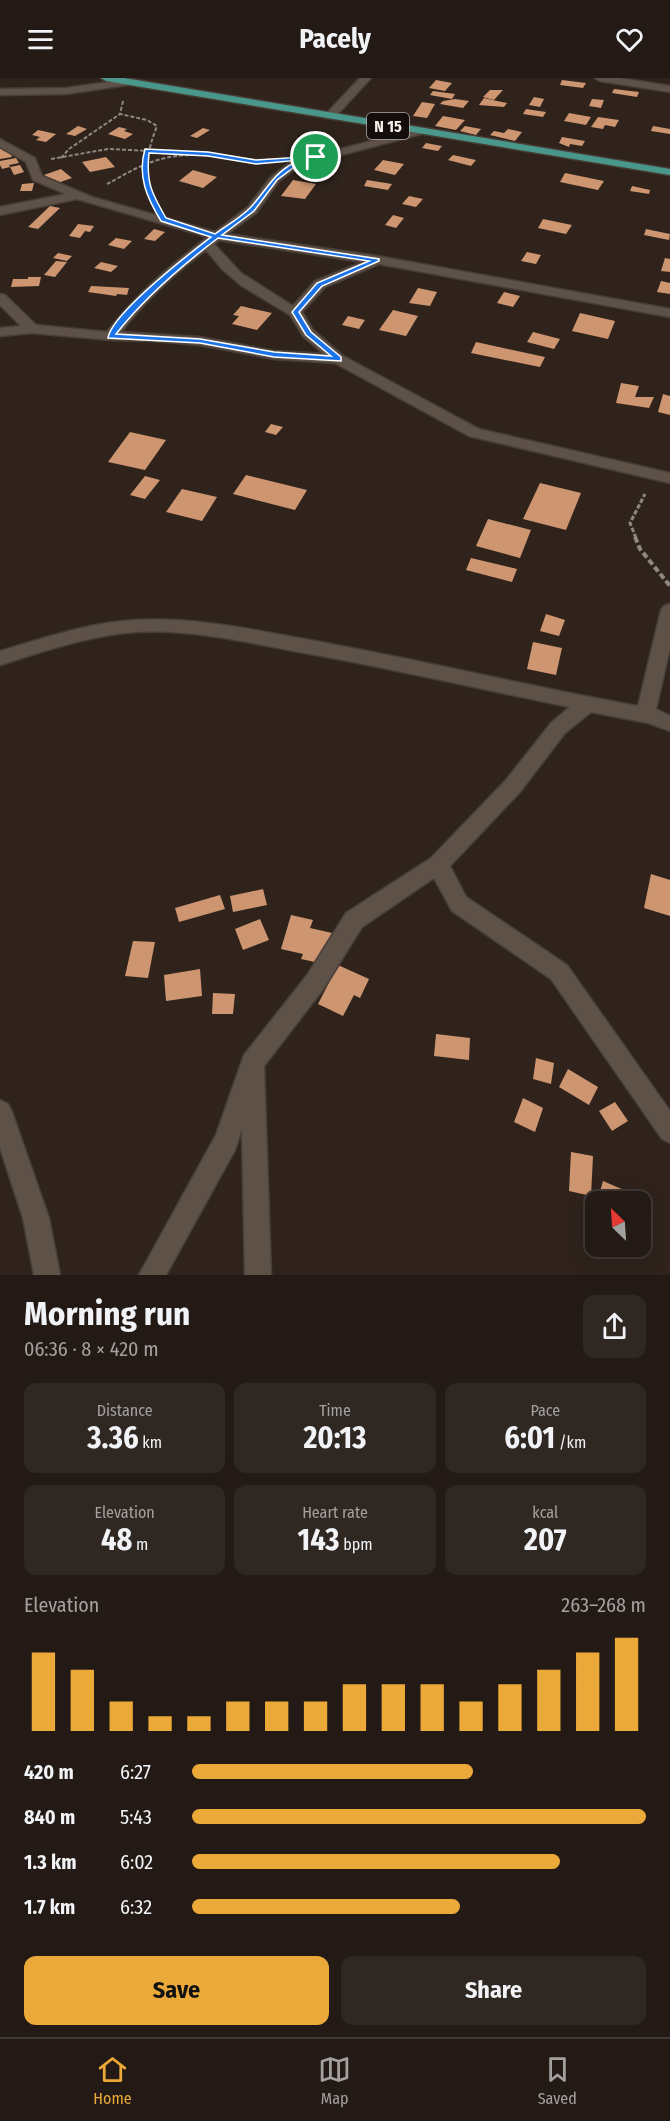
<!DOCTYPE html>
<html lang="en">
<head>
<meta charset="utf-8">
<style>
  :root { --surface:#231a15; --page:#2f2722; --text:#f1f3f6; --muted:#a3a1a0; --line:#403834; --accent:#eba939 }
  body { margin:0; font-family:"Fira Sans Condensed",sans-serif; background:var(--page); color:var(--text); height:100vh; display:flex; flex-direction:column; font-size:22px; white-space:nowrap }
  * { box-sizing:border-box; margin:0 }
  p { font-size:20px; color:var(--muted) }
  .icon { flex:none; width:33px; height:33px; fill:none; stroke:currentColor; stroke-width:2; stroke-linecap:round; stroke-linejoin:round }
  .map { position:relative; height:1197px; overflow:hidden }
  .details { display:flex; flex-direction:column; background:var(--surface); flex:1 }
  .details>* { flex:none }
  .needle { width:39px; rotate:335deg }
  .fabs { position:absolute; left:585px; top:1113px; display:grid; gap:12px }
  .fabs a { display:grid; place-items:center; width:66px; height:66px; border-radius:12px; background:var(--surface); box-shadow:0 6px 24px #0002,0 0 0 2px var(--line); font-size:30px }
  .pin { position:absolute; display:grid; place-items:center; width:51px; height:51px; color:#fff; margin:-26px; border:3px solid #fff; border-radius:50%; box-shadow:0 2px 6px #0007 }
  .round { display:grid; place-items:center; flex:none; width:63px; height:63px; border-radius:12px; background:var(--page) }
  .head { display:flex; align-items:center; justify-content:space-between; height:102px; padding:0 24px }
  h1 { font-size:33px; font-weight:700; line-height:45px }
  .figures { display:grid; grid-template-columns:repeat(3,1fr); gap:9px; height:102px; padding:6px 24px }
  .figures div { display:grid; align-content:center; border-radius:12px; background:var(--page); text-align:center }
  .figures b { font-size:30px; font-weight:700 }
  .figures small { font-size:16px; font-weight:400 }
  .figures p { font-size:16px }
  .chart { height:168px; padding:12px 24px }
  .chart p { display:flex; justify-content:space-between }
  .chart svg { width:100%; height:108px; margin-top:6px; stroke:var(--accent); stroke-width:6 }
  .cta { display:flex; gap:12px; margin-top:auto; padding:12px 24px }
  .cta a { flex:1; height:69px; border-radius:12px; background:var(--accent); color:#111; font-size:24px; font-weight:700; line-height:69px; text-align:center }
  .cta a+a { background:var(--page); color:var(--text) }
  ul { padding:0 24px; list-style:none; font-size:20px }
  li { display:grid; grid-template-columns:96px 72px 1fr; align-items:center; height:45px }
  li i { height:15px; border-radius:8px; background:var(--accent) }
  header { display:flex; justify-content:space-between; align-items:center; height:78px; padding:0 24px; background:var(--surface); font-size:27px; font-weight:700 }
  .dock { display:flex; justify-content:space-around; align-items:center; height:84px; border-top:2px solid var(--line); background:var(--surface); font-size:16px; color:var(--muted) }
  .dock a { display:grid; justify-items:center; gap:3px }
  .dock .selected { color:var(--accent) }
  .map>svg:first-child { display:block }
  .building { fill:#ce9670 }
  .lines { fill:none; stroke-linecap:round; stroke-linejoin:round }
  .street-casing { stroke:#483e38; stroke-width:3 }
  .primary-casing { stroke:#483e38; stroke-width:3 }
  .path-far2 { stroke:#918781; stroke-width:2; stroke-dasharray:4 2; stroke-linecap:butt }
  .path-far1 { stroke:#918781; stroke-width:3; stroke-dasharray:4.5 2; stroke-linecap:butt }
  .path { stroke:#918781; stroke-width:4; stroke-dasharray:6 3; stroke-linecap:butt }
  .street { fill:#5e5148; fill-rule:evenodd }
  .primary { fill:#49988b; fill-rule:evenodd }
  .route { fill:#1a73e8; stroke:#fff; stroke-width:1.5; fill-rule:evenodd }
  .labels { text-anchor:middle; dominant-baseline:central; stroke-width:6; stroke-linejoin:round; paint-order:stroke }
  .shield { fill:#130e0b; stroke:#b3aca8; stroke-width:1.5 }
  .shield-label { font-size:16px; font-weight:bold; fill:#f8f0eb }
</style>
</head>
<body>
<header><svg class="icon" aria-label="menu" viewBox="0 0 24 24"><path d="M4 6h16M4 12h16M4 18h16"/></svg>Pacely<svg class="icon" aria-label="heart" viewBox="0 0 24 24"><path d="M12 20l-8-8c-3-5 5-10 8-4 3-6 11-1 8 4z"/></svg></header>
<div class="map">
<svg width="670" height="1197" viewBox="0 0 670 1197">
  <rect width="100%" height="100%" fill="#2f231c"/>
  <g class="building">
    <path d="M436,2L452,5L445,13L429,10Z"/>
    <path d="M562,2L586,5L583,10L560,7Z"/>
    <path d="M614,11L639,14L637,19L612,15Z"/>
    <path d="M490,12H503L494,22L483,19Z"/>
    <path d="M433,13L455,16L452,21L430,17Z"/>
    <path d="M534,19L544,21L540,29L529,27Z"/>
    <path d="M484,20L497,23L507,25L504,29L479,27Z"/>
    <path d="M455,21L469,23L463,30L440,26L443,23Z"/>
    <path d="M592,21L604,22L601,30L589,28Z"/>
    <path d="M422,24L435,26L427,40L413,38Z"/>
    <path d="M526,31L546,34L543,39L523,36Z"/>
    <path d="M569,35L591,39L586,47L564,43Z"/>
    <path d="M443,38L465,42L456,52L435,48Z"/>
    <path d="M598,39L619,42L615,49L605,47L603,51L591,49Z"/>
    <path d="M78,48L87,51L75,58L66,56Z"/>
    <path d="M465,48L481,51L476,57L460,53Z"/>
    <path d="M653,48L670,51V56L651,53Z"/>
    <path d="M119,49L127,51L124,53L133,56L125,61L108,56Z"/>
    <path d="M203,50L210,52L197,60L190,58Z"/>
    <path d="M508,51L522,54L515,63L490,57L494,53L504,55Z"/>
    <path d="M38,52L56,56L46,64L36,62L40,59L32,57Z"/>
    <path d="M562,59L585,63L582,68L570,66L569,69L559,65Z"/>
    <path d="M426,65L442,68L438,73L422,70Z"/>
    <path d="M0,66L4,73L9,72L12,79L0,81Z"/>
    <path d="M453,77L476,82L471,88L448,82Z"/>
    <path d="M106,79L115,89L90,94L82,84Z"/>
    <path d="M16,80L19,85L9,87L10,89L2,91L0,87V83Z"/>
    <path d="M383,82L404,86L395,97L374,92Z"/>
    <path d="M20,87L24,94L14,97L10,89Z"/>
    <path d="M61,91L72,100L55,106L44,97Z"/>
    <path d="M193,92L217,99L203,110L179,103Z"/>
    <path d="M565,95L604,103L598,112L560,104Z"/>
    <path d="M293,102L316,106L305,121L281,118Z"/>
    <path d="M367,102L392,106L388,112L364,108Z"/>
    <path d="M34,105L32,113H20L22,106Z"/>
    <path d="M632,108L650,112L649,116L630,113Z"/>
    <path d="M409,118L423,121L416,129L402,126Z"/>
    <path d="M50,128L60,130L38,151L28,149Z"/>
    <path d="M393,137L404,140L396,150L385,147Z"/>
    <path d="M543,141L572,147L566,156L538,150Z"/>
    <path d="M78,146L94,148L90,154L85,153L80,160L69,158Z"/>
    <path d="M154,151L165,154L155,163L144,161Z"/>
    <path d="M646,151L670,156L669,162L644,157Z"/>
    <path d="M116,160L132,163L124,171L108,167Z"/>
    <path d="M527,174L541,177L536,186L521,183Z"/>
    <path d="M58,175L72,178L67,183L53,180Z"/>
    <path d="M665,180L670,181V194L661,193Z"/>
    <path d="M56,183L67,184L55,199L44,197Z"/>
    <path d="M101,184L118,188L111,194L94,190Z"/>
    <path d="M28,199H41L39,208L11,209L13,201H28Z"/>
    <path d="M661,203L670,205V216L657,214Z"/>
    <path d="M91,208L129,210L127,217L117,216L116,218L88,214Z"/>
    <path d="M418,210L437,214L430,228L409,225Z"/>
    <path d="M504,214L520,218L513,229L497,225Z"/>
    <path d="M241,228L272,235L257,252L232,246L239,238L233,237Z"/>
    <path d="M393,232L418,238L406,258L379,252Z"/>
    <path d="M580,235L615,243L608,261L572,253Z"/>
    <path d="M348,238L365,242L359,251L342,247Z"/>
    <path d="M533,254L560,261L554,271L527,264Z"/>
    <path d="M476,264L545,279L540,289L471,275Z"/>
    <path d="M621,305L639,308L635,319H654L649,330L616,325Z"/>
    <path d="M663,316L670,318V337L658,334Z"/>
    <path d="M271,346L283,349L276,357L265,354Z"/>
    <path d="M130,354L166,362L145,392L108,384Z"/>
    <path d="M246,397L307,412L295,432L233,416Z"/>
    <path d="M145,398L160,402L145,421L130,417Z"/>
    <path d="M540,405L581,415L566,452L523,441Z"/>
    <path d="M182,411L217,419L202,443L166,434Z"/>
    <path d="M488,441L531,452L520,480L476,468Z"/>
    <path d="M471,480L517,491L512,504L466,492Z"/>
    <path d="M546,536L565,542L559,558L540,553Z"/>
    <path d="M533,564L562,570L556,597L527,591Z"/>
    <path d="M651,796L670,802V838L644,830Z"/>
    <path d="M263,811L267,827L233,834L230,818Z"/>
    <path d="M220,817L225,831L179,844L175,830Z"/>
    <path d="M291,837L313,842L310,850L332,855L324,886L301,881L303,876L281,871Z"/>
    <path d="M260,841L269,862L243,872L235,851Z"/>
    <path d="M133,863L155,864L148,900L125,898Z"/>
    <path d="M338,887L369,901L360,920L354,917L343,938L318,926Z"/>
    <path d="M200,891L202,918L166,923L164,897Z"/>
    <path d="M213,915L235,916L233,936H212Z"/>
    <path d="M436,956L470,960L469,982L434,978Z"/>
    <path d="M536,980L554,985L551,1006L533,1001Z"/>
    <path d="M568,991L598,1009L589,1027L559,1009Z"/>
    <path d="M523,1020L543,1030L535,1054L514,1044Z"/>
    <path d="M615,1024L628,1043L612,1053L599,1033Z"/>
    <path d="M571,1074L593,1078L591,1118L569,1113Z"/>
    <path d="M603,1103L624,1112L621,1124H597Z"/>
  </g>
  <g class="lines">
    <g class="street-casing">
      <g id="street">
        <path d="M360,0H371L334,40H326V36Z"/>
        <path d="M595,0H619L670,8V14L600,3Z"/>
        <path d="M130,1L134,2V6L66,16L0,17V11L66,10Z"/>
        <path d="M421,50L425,51V55L299,88L279,103L256,135L227,156L377,178L670,231V239L379,186L325,209L302,234L313,252L343,278L479,351L670,395V405L469,358L335,285L274,281L200,267L154,263L111,262L32,255L0,258V250L21,248L0,227V216L5,217L36,247L107,254C136,217 170,187 208,159L77,121L0,137V129L66,116L33,102L26,84L0,69V61L35,80L42,98L92,119L215,154L248,129L271,99L291,84ZM219,162L363,184L315,203L293,228L241,195L214,166ZM206,172L222,191L242,208L290,237L303,258L324,276L274,273L200,259L121,254C145,223 174,196 206,172Z"/>
        <path d="M670,526V570L656,631L670,638V653L648,645L591,634L565,655L520,714L450,788L466,819L567,887L670,1033V1065L662,1061L551,901L452,833L434,800L362,849L324,910L264,988L271,1197H245L242,1051L235,1072L166,1197H139L216,1057L244,977L308,896L346,835L431,780L506,702L551,645L570,629C480,611 390,590 299,574C245,564 191,551 137,554C90,557 45,573 0,587V573C45,560 90,544 137,542C193,539 249,551 304,561C416,581 527,608 638,628L661,532L664,528Z"/>
        <path d="M0,1022L8,1026L12,1034L49,1140L60,1197H34L23,1140L0,1070Z"/>
      </g>
    </g>
    <g class="primary-casing">
      <path id="primary" d="M101,0H124L670,91V97L106,3Z"/>
    </g>
    <g class="path-far2">
      <path d="M123,23L120,36L147,42L157,48C147,73 144,93 151,120"/>
      <path d="M61,80L69,71L120,36"/>
      <path d="M51,81L108,71L195,75"/>
      <path d="M107,106C119,100 131,92 144,87C182,70 224,78 263,83"/>
    </g>
    <path class="path-far1" d="M636,460L630,445L645,416"/>
    <path class="path" d="M635,459L640,471L670,508"/>
    <use href="#street" class="street"/>
    <use href="#primary" class="primary"/>
  </g>
  <path class="route" d="M145,71L208,74L256,82L318,78V81L297,87L277,102L254,133L222,157L379,181V183L322,208L299,234L311,254L341,279V283L274,279L200,265L108,260C112,235 189,176 211,159L161,143C147,120 137,98 145,71ZM149,75L208,78L256,86L301,82C275,91 267,112 250,130C240,140 226,148 215,156L166,140C151,114 146,104 149,75ZM218,160L369,183L317,205L292,234L306,257L331,278L274,274L200,261L116,256C145,219 180,189 218,160Z"/>
  <g class="labels">
    <rect class="shield" x="367" y="35" width="42" height="26" rx="4.5"/>
    <g class="shield-label">
      <text x="388" y="48">N 15</text>
    </g>
  </g>
</svg>
<div class="fabs">
<a><svg class="needle" viewBox="-14 -14 28 28"><path d="M0-13l5 13h-10z" fill="#e53935"/><path d="M0 13l5-13h-10z" fill="#a3a1a0"/></svg></a>
</div>
<div class="pin" style="left:316px;top:79px;background:#1e9e55"><svg class="icon" aria-label="arrive" viewBox="0 0 24 24"><path d="M6 21V4h12l-3 4 3 4H6"/></svg></div>
</div>
<section class="details">
<div class="head"><div><h1>Morning run</h1><p>06:36 · 8 × 420 m</p></div><a class="round"><svg class="icon" aria-label="share" viewBox="0 0 24 24"><path d="M12 15V3M7 8l5-5 5 5M5 13v7h14v-7"/></svg></a></div>
<div class="figures">
<div><p>Distance</p><b>3.36<small> km</small></b></div>
<div><p>Time</p><b>20:13</b></div>
<div><p>Pace</p><b>6:01<small> /km</small></b></div>
</div>
<div class="figures">
<div><p>Elevation</p><b>48<small> m</small></b></div>
<div><p>Heart rate</p><b>143<small> bpm</small></b></div>
<div><p>kcal</p><b>207</b></div>
</div>
<div class="chart"><p><span>Elevation</span>263–268 m</p>
<svg viewBox="0 0 160 44" preserveAspectRatio="none"><path d="M5 44V12M15 44V19M25 44V32M35 44V38M45 44V38M55 44V32M65 44V32M75 44V32M85 44V25M95 44V25M105 44V25M115 44V32M125 44V25M135 44V19M145 44V12M155 44V6"/></svg>
</div>
<ul>
<li><b>420 m</b>6:27<i style="width:62%"></i></li>
<li><b>840 m</b>5:43<i style="width:100%"></i></li>
<li><b>1.3 km</b>6:02<i style="width:81%"></i></li>
<li><b>1.7 km</b>6:32<i style="width:59%"></i></li>
</ul>
<div class="cta"><a>Save</a><a>Share</a></div>
</section>
<nav class="dock">
<a class="selected"><svg class="icon" aria-label="home" viewBox="0 0 24 24"><path d="M3 11l9-7 9 7M6 9v11h12V9"/></svg>Home</a>
<a><svg class="icon" aria-label="map" viewBox="0 0 24 24"><path d="M3 6l6-2 6 2 6-2v14l-6 2-6-2-6 2zM9 4v14M15 6v14"/></svg>Map</a>
<a><svg class="icon" aria-label="saved" viewBox="0 0 24 24"><path d="M7 4h10v16l-5-4-5 4z"/></svg>Saved</a>
</nav>
</body>
</html>
